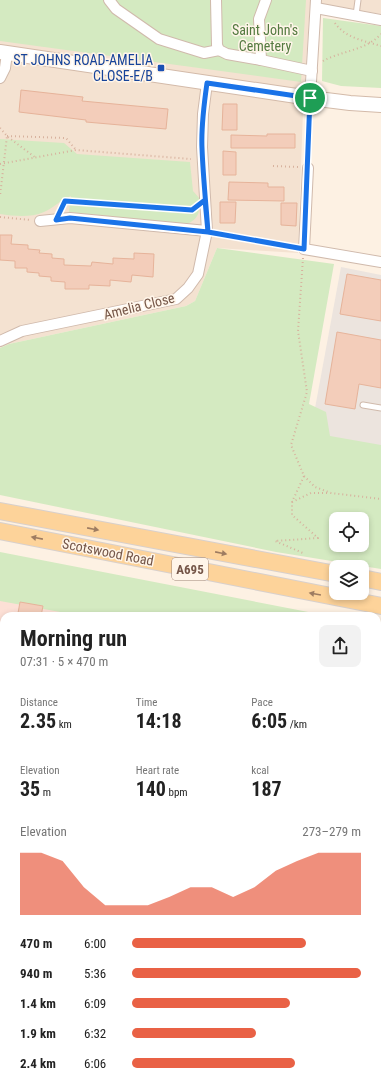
<!DOCTYPE html>
<html lang="en">
<head>
<meta charset="utf-8">
<style>
  :root { --surface:#fff; --page:#f2f2f2; --text:#222; --muted:#767676; --accent:#e96145 }
  body { margin:0; font-family:"Roboto Condensed",sans-serif; background:var(--page); color:var(--text); height:100vh; display:flex; flex-direction:column; font-size:15px; white-space:nowrap }
  * { box-sizing:border-box; margin:0 }
  p { font-size:13px; color:var(--muted) }
  .icon { flex:none; width:22px; height:22px; fill:none; stroke:currentColor; stroke-width:2; stroke-linecap:round; stroke-linejoin:round }
  .map { position:relative; flex:1; overflow:hidden }
  .details { position:absolute; left:0px; top:612px; width:381px; height:474px; display:flex; flex-direction:column; background:var(--surface); border-radius:12px 12px 0 0; box-shadow:0 2px 6px #0003 }
  .details>* { flex:none }
  .fabs { position:absolute; left:329px; top:512px; display:grid; gap:8px }
  .fabs a { display:grid; place-items:center; width:40px; height:40px; border-radius:8px; background:var(--surface); box-shadow:0 2px 6px #0003; font-size:20px }
  .pin { position:absolute; display:grid; place-items:center; width:34px; height:34px; color:#fff; margin:-17px; border:2px solid #fff; border-radius:50%; box-shadow:0 1px 4px #0007 }
  .round { display:grid; place-items:center; flex:none; width:42px; height:42px; border-radius:8px; background:var(--page) }
  .headline { display:flex; align-items:center; justify-content:space-between; height:68px; padding:0 20px }
  h1 { font-size:22px; font-weight:700; line-height:30px }
  .metrics { display:grid; grid-template-columns:repeat(3,1fr); gap:6px; height:68px; padding:4px 20px }
  .metrics div { display:grid; align-content:center }
  .metrics b { font-size:20px; font-weight:700 }
  .metrics small { font-size:11px; font-weight:400 }
  .metrics p { font-size:11px }
  .chart { height:112px; padding:8px 20px }
  .chart p { display:flex; justify-content:space-between }
  .chart svg { width:100%; height:72px; margin-top:4px; fill:var(--accent); opacity:.7 }
  ul { padding:0 20px; list-style:none; font-size:13px }
  li { display:grid; grid-template-columns:64px 48px 1fr; align-items:center; height:30px }
  li i { height:10px; border-radius:5px; background:var(--accent) }
  .map>svg:first-child { display:block }
  .residential { fill:#f4e2d1 }
  .commercial { fill:#fde0d6 }
  .industrial { fill:#ece4de }
  .green { fill:#d4eac1; fill-rule:evenodd }
  .water { fill:#b7e2e6; stroke:#9dd2d9 }
  .building { fill:#f3cdba; stroke:#e6b39a }
  .lines { fill:none; stroke-linecap:round; stroke-linejoin:round }
  .lane-casing { stroke:#d0baac; stroke-width:7 }
  .street-casing { stroke:#d0baac; stroke-width:12 }
  .secondary-casing { stroke:#d3baa9; stroke-width:16 }
  .primary-casing { stroke:#d8d0cc; stroke-width:18 }
  .path { stroke:#d7b19d; stroke-width:2; stroke-dasharray:1 3; stroke-linecap:butt }
  .lane { stroke:#fff; stroke-width:5 }
  .street { stroke:#fff; stroke-width:10 }
  .secondary { stroke:#fff; stroke-width:14 }
  .primary { stroke:#fdd39a; stroke-width:16 }
  .oneway { fill:#9e7c61 }
  .route-casing { stroke:#fff; stroke-width:8 }
  .route { stroke:#1a73e8; stroke-width:5 }
  .transit-dot { fill:#1a4fb4; stroke:#fff5e9; stroke-width:1.5 }
  .labels { text-anchor:middle; dominant-baseline:central; stroke-width:3; stroke-linejoin:round; paint-order:stroke }
  .shield { fill:#fff5e9; stroke:#9e8678; stroke-width:1 }
  .shield-label { font-size:13px; font-weight:bold; fill:#755648 }
  .park-label { font-size:14px; fill:#547b40; stroke:#fff5e9 }
  .transit-label { font-size:14px; fill:#164399; stroke:#fff5e9; text-anchor:end }
  .street-label { font-size:14px; fill:#755648; stroke:#fff5e9 }
</style>
</head>
<body>
<div class="map">
<svg width="381" height="1086" viewBox="0 0 381 1086">
  <rect width="100%" height="100%" fill="#fdf1e3"/>
  <path class="residential" d="M0,0H381V14L310,3L303,110L298,253L217,248L195,301L186,306L9,344L0,348Z"/>
  <g class="commercial">
    <path d="M0,591L140,616H4V751L0,750Z"/>
    <path d="M377,658L381,659V921L377,920Z"/>
  </g>
  <path class="industrial" d="M341,267L381,275V488L306,457Z"/>
  <g class="green">
    <path d="M0,0H306L301,82L0,41Z"/>
    <path d="M323,18L381,26V88L341,86L322,81Z"/>
    <path d="M0,139L64,143L77,154L190,162L193,191L200,199C200,211 199,219 187,224L69,212L71,196C61,199 54,208 44,212C30,218 14,216 0,214Z"/>
    <path d="M217,248L334,264L309,404L326,412L330,436L381,445V569L276,552L0,495V348L9,344L186,306L195,301ZM336,519H362V545H336Z"/>
    <path d="M0,552L329,616H82L0,601Z"/>
  </g>
  <path class="water" d="M0,811L4,813V1082H377V956L381,958V1086H0Z"/>
  <g class="building">
    <path d="M21,90L83,97L82,101L168,109L166,129L86,122V120L19,112Z"/>
    <path d="M223,104H237V130H222Z"/>
    <path d="M267,134H295V148H231V135L267,136Z"/>
    <path d="M223,151L236,152V175H223Z"/>
    <path d="M229,182L268,183V187H284V201L228,200Z"/>
    <path d="M220,202H236L235,223H220Z"/>
    <path d="M281,203H297L296,226L281,225Z"/>
    <path d="M0,235H12L11,244L28,245V249L40,250L39,253L52,254V258L64,259V265L91,266L92,262L113,264V258L134,259V253L154,254L153,277L132,275L131,282L110,280V286L89,285V289H65V282L51,281V277L39,276V273L27,272V268H15V261L0,260Z"/>
    <path d="M347,274L381,280V321L340,314Z"/>
    <path d="M337,332L381,340V388L359,384L355,409L325,404Z"/>
    <path d="M20,602L43,606L41,616L18,613Z"/>
  </g>
  <g class="lines">
    <g class="lane-casing">
      <g id="lane">
        <path d="M356,15L358,0"/>
        <path d="M363,405L381,408"/>
        <path d="M377,680L381,681"/>
        <path d="M377,787L381,788"/>
        <path d="M377,849L381,833"/>
      </g>
    </g>
    <g class="street-casing">
      <g id="street">
        <path d="M109,0L116,9L159,39L204,53L219,50"/>
        <path d="M216,0L217,45L219,50L227,54L261,60L312,71"/>
        <path d="M316,8L381,20"/>
        <path d="M261,60L259,19L266,0"/>
        <path d="M0,78L5,68L7,53"/>
        <path d="M310,98L316,0"/>
        <path d="M308,168L304,249L381,262"/>
        <path d="M40,221L70,218L207,231"/>
        <path d="M0,341L22,331L176,299L188,288L198,274L207,231L202,147L203,114L207,83"/>
      </g>
    </g>
    <g class="secondary-casing">
      <g id="secondary">
        <path d="M0,52L310,98L350,103L381,105"/>
        <path d="M0,740L4,742"/>
        <path d="M377,851L381,852"/>
      </g>
    </g>
    <g class="primary-casing">
      <g id="primary">
        <path d="M0,511L336,574"/>
        <path d="M0,531L381,606"/>
        <path d="M362,578L381,582"/>
      </g>
    </g>
    <g class="path">
      <path d="M335,23C345,38 365,41 381,46"/>
      <path d="M323,61C341,51 367,50 381,34"/>
      <path d="M0,128L7,136L0,196"/>
      <path d="M7,136L66,138L76,150"/>
      <path d="M8,137L36,158"/>
      <path d="M308,157L310,110"/>
      <path d="M0,164L76,150L191,159"/>
      <path d="M273,166L298,167"/>
      <path d="M61,208L65,201L192,210L195,207"/>
      <path d="M0,217L31,220"/>
      <path d="M216,233L293,247"/>
      <path d="M303,258L298,331L307,392L291,445L304,476L292,502V515L318,538L275,541L303,553"/>
      <path d="M304,476L315,487L331,493L381,499"/>
      <path d="M292,502L311,493H328"/>
      <path d="M0,793L4,795"/>
      <path d="M0,800H4"/>
      <path d="M377,934L381,936"/>
    </g>
    <use href="#lane" class="lane"/>
    <use href="#street" class="street"/>
    <use href="#secondary" class="secondary"/>
    <use href="#primary" class="primary"/>
  </g>
  <defs><path id="oneway-solid" d="M-6-.8H1V-3.2L6.5 0L1 3.2V.8H-6Z"/></defs>
  <g class="oneway">
    <use href="#oneway-solid" transform="translate(93 529) rotate(11)"/>
    <use href="#oneway-solid" transform="translate(37 538) rotate(-169)"/>
    <use href="#oneway-solid" transform="translate(221 553) rotate(11)"/>
    <use href="#oneway-solid" transform="translate(315 594) rotate(-170)"/>
  </g>
  <g class="lines">
    <g class="route-casing">
      <path id="route" d="M310,98L207,83C204,104 201,126 202,148C203,176 206,204 208,232L70,218L56,220L65,201L192,210L205,200L208,232L304,249L310,98"/>
    </g>
    <use href="#route" class="route"/>
  </g>
  <rect class="transit-dot" x="157" y="64" width="8" height="8" rx="2"/>
  <g class="labels">
    <rect class="shield" x="172" y="558" width="36" height="22" rx="3"/>
    <g class="shield-label">
      <text x="190" y="569">A695</text>
    </g>
    <g class="park-label">
      <text x="265" y="30">Saint John's<tspan x="265" dy="16">Cemetery</tspan></text>
    </g>
    <g class="transit-label">
      <text x="153" y="60">ST JOHNS ROAD-AMELIA<tspan x="153" dy="16">CLOSE-E/B</tspan></text>
    </g>
    <g class="street-label">
      <text transform="translate(139 306) rotate(-14)">Amelia Close</text>
      <text transform="translate(108 552) rotate(11)">Scotswood Road</text>
    </g>
  </g>
</svg>
<div class="fabs">
<a><svg class="icon" aria-label="locate" viewBox="0 0 24 24"><circle cx="12" cy="12" r="6"/><path d="M12 2v4M12 18v4M2 12h4M18 12h4"/></svg></a>
<a><svg class="icon" aria-label="layers" viewBox="0 0 24 24"><path d="M12 4l9 5-9 5-9-5zM3 14l9 5 9-5"/></svg></a>
</div>
<div class="pin" style="left:310px;top:98px;background:#1e9e55"><svg class="icon" aria-label="arrive" viewBox="0 0 24 24"><path d="M6 21V4h12l-3 4 3 4H6"/></svg></div>
<section class="details">
<div class="headline"><div><h1>Morning run</h1><p>07:31 · 5 × 470 m</p></div><a class="round"><svg class="icon" aria-label="share" viewBox="0 0 24 24"><path d="M12 15V3M7 8l5-5 5 5M5 13v7h14v-7"/></svg></a></div>
<div class="metrics">
<div><p>Distance</p><b>2.35<small> km</small></b></div>
<div><p>Time</p><b>14:18</b></div>
<div><p>Pace</p><b>6:05<small> /km</small></b></div>
</div>
<div class="metrics">
<div><p>Elevation</p><b>35<small> m</small></b></div>
<div><p>Heart rate</p><b>140<small> bpm</small></b></div>
<div><p>kcal</p><b>187</b></div>
</div>
<div class="chart"><p><span>Elevation</span>273–279 m</p>
<svg viewBox="0 0 160 44" preserveAspectRatio="none"><path d="M0 44V6L10 6L20 11L30 27L40 38L50 38L60 38L70 33L80 27L90 27L100 33L110 27L120 17L130 11L140 6L150 6L160 6V44z"/></svg>
</div>
<ul>
<li><b>470 m</b>6:00<i style="width:76%"></i></li>
<li><b>940 m</b>5:36<i style="width:100%"></i></li>
<li><b>1.4 km</b>6:09<i style="width:69%"></i></li>
<li><b>1.9 km</b>6:32<i style="width:54%"></i></li>
<li><b>2.4 km</b>6:06<i style="width:71%"></i></li>
</ul>
</section>
</div>
</body>
</html>
